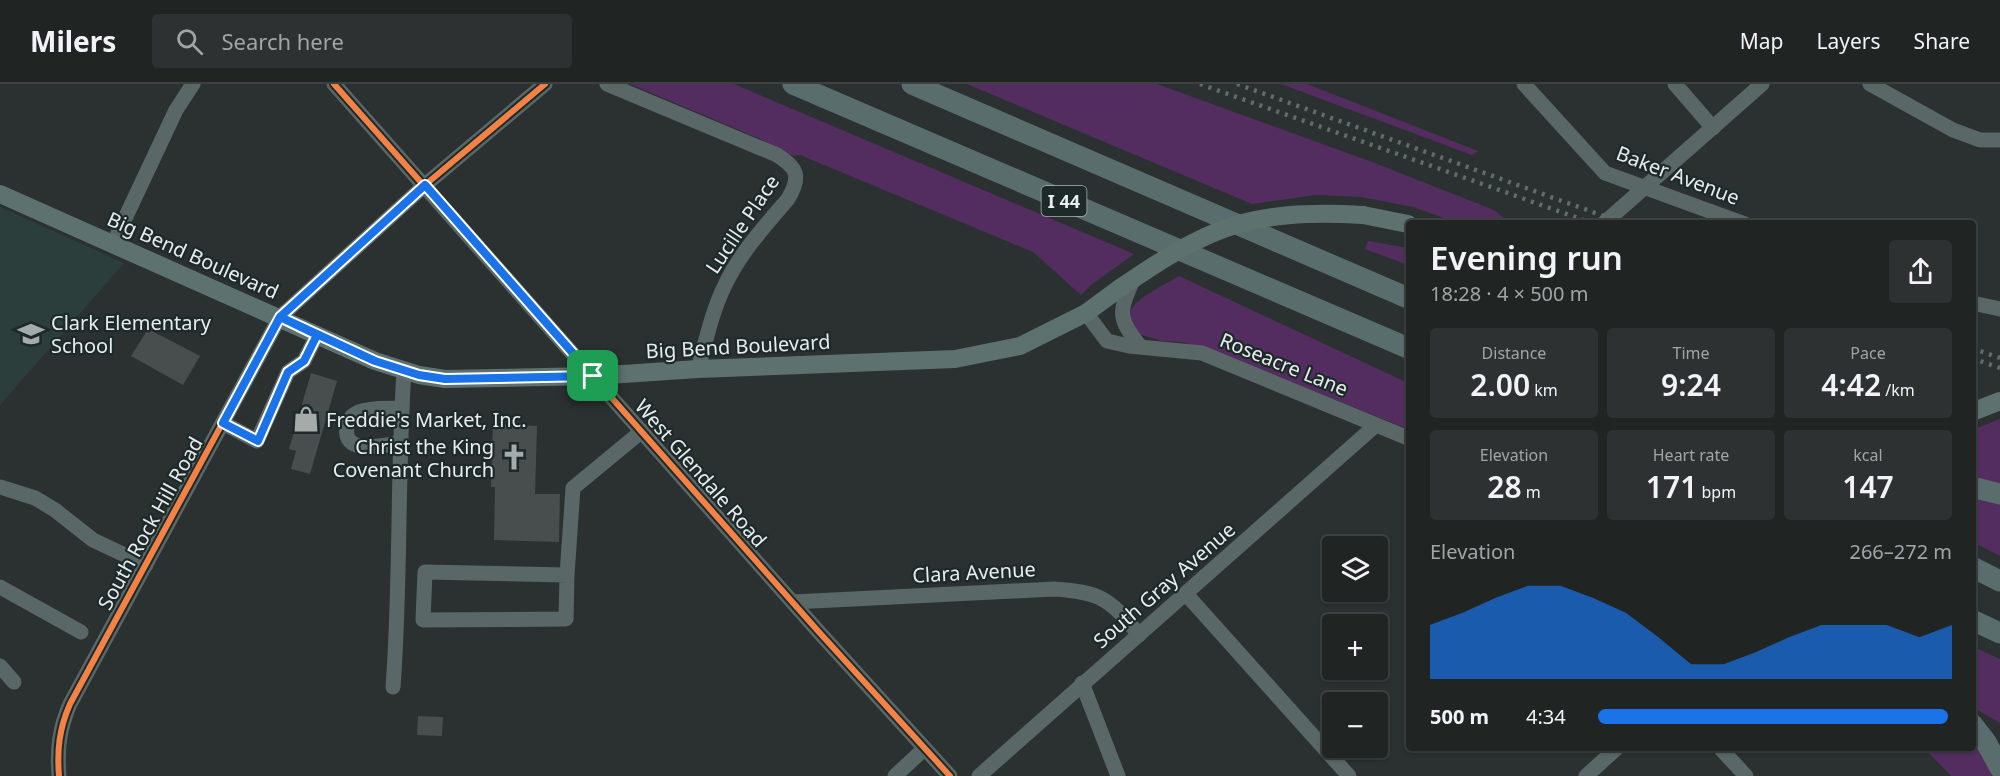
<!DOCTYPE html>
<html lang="en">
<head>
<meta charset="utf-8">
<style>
  :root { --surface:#202524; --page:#2d3131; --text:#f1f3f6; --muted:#a2a5a6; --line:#3d4241; --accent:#1a73e8 }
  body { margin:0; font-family:"Noto Sans",sans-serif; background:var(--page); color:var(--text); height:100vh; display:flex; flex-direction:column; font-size:22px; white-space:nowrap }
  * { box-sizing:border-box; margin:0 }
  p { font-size:20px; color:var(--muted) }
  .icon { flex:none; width:33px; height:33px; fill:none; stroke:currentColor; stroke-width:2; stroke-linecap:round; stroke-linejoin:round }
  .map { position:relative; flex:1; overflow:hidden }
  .drawer { position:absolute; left:1406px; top:136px; width:570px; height:531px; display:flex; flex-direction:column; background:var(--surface); border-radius:6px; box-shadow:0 2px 4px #0004,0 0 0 2px var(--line) }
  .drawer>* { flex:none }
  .controls { position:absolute; left:1322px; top:452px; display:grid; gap:12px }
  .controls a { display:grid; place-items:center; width:66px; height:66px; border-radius:6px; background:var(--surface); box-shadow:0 2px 4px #0004,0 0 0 2px var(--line); font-size:30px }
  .pin { position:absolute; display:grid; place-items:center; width:51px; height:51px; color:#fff; margin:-26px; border-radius:12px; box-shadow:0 3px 9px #0006 }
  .round { display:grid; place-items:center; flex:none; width:63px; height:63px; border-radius:6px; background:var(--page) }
  .headline { display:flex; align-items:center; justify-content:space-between; height:102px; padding:0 24px }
  h1 { font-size:33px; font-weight:600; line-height:45px }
  .figures { display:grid; grid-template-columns:repeat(3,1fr); gap:9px; height:102px; padding:6px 24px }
  .figures div { display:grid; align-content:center; border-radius:6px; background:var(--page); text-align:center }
  .figures b { font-size:30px; font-weight:600 }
  .figures small { font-size:16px; font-weight:400 }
  .figures p { font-size:16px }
  .chart { height:168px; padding:12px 24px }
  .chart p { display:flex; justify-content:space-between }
  .chart svg { width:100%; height:108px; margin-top:6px; fill:var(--accent); opacity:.7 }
  ul { padding:0 24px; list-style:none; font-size:20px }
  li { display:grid; grid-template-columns:96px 72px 1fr; align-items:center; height:45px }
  li i { height:15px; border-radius:8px; background:var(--accent) }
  header { display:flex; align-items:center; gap:36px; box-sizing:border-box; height:84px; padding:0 30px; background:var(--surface); border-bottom:2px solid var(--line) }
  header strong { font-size:28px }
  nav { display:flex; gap:33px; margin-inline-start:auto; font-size:21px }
  .search { width:420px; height:54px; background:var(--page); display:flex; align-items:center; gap:15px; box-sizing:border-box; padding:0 21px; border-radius:6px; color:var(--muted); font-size:22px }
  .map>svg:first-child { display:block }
  .built { fill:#2c3e3b }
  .green { fill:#532d5f }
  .building { fill:#484d4d }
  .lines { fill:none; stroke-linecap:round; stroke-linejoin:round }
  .minor { stroke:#596766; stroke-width:15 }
  .major { stroke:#5d726f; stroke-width:18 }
  .highway { stroke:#596d6c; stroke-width:21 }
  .rail { stroke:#626c6b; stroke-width:4.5; stroke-dasharray:3 6; stroke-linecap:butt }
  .major-bridge { stroke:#5d726f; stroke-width:18 }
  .cycleway-casing { stroke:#1e2a29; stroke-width:10 }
  .cycleway { stroke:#f48246; stroke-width:6 }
  .route-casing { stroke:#fff; stroke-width:12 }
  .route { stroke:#1a73e8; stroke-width:8 }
  .labels { text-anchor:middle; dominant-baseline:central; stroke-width:4.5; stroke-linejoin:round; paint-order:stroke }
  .shield { fill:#1e2a29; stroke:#aab2b2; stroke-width:1.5 }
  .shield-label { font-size:18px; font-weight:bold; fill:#e6edec }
  .street-label { font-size:20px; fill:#e6edec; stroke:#1e2a29 }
  .poi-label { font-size:20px; fill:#e6edec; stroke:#1e2a29; text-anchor:start }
</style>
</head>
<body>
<header>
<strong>Milers</strong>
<div class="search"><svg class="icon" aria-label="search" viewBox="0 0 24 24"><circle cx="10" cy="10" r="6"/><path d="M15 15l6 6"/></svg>Search here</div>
<nav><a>Map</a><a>Layers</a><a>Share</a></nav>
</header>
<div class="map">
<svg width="2000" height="692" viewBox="0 0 2000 692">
  <rect width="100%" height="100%" fill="#2b3130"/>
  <path class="built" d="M0,123L124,179L0,321Z"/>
  <g class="green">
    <path d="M630,0H734L1134,170L1091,201L1081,211L1033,168L800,71L793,72L758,54Z"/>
    <path d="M967,0H1157L1372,78L1494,126L1510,139H1458L1413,123L1361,113L1316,111L1252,120Z"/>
    <path d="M1281,0H1307L1478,67L1472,71Z"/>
    <path d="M1368,157L1408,164V181L1365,165Z"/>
    <path d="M1179,192L1408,299V345L1214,267L1181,258L1162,257L1135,249C1133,243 1129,236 1130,230C1131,215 1167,200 1179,192Z"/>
    <path d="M2000,335V403L1973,396L1972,346Z"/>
    <path d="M1972,410L2000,416V472L1973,458Z"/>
    <path d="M1972,562L2000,575V639L1973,623Z"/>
    <path d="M1973,655L1998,692H1951L1925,665L1972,664Z"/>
  </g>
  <g class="building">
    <path d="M148,245L200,272L183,301L131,272Z"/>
    <path d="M311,289L337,297L310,390L291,385L296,367L289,365Z"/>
    <path d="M493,340L537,342L535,410H560L559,458L494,456L495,403H491Z"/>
    <path d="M418,632L443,633L442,652L417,651Z"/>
  </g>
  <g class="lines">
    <g class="minor">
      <path d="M334,0L818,547L950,692"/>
      <path d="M607,0L777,71C798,84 801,93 788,115C765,142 740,169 725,201C712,227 706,257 698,285"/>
      <path d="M1524,0L1605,89L1745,140"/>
      <path d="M1675,0L1713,44"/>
      <path d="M1870,0L1953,46L1980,56H2000"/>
      <path d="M1603,140L1762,0"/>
      <path d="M113,160L176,26L193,0"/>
      <path d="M1133,196C1119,228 1117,234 1140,262"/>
      <path d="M1972,219L2000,225"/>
      <path d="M1086,229L1107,257L1129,262L1202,269L1408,354"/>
      <path d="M223,339L257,357L288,288L304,277L317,251"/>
      <path d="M400,359C384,361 342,372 347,343C348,336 352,331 359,328C371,323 389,325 402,324"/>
      <path d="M0,403L35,414L55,426L93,456L146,481"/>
      <path d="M567,491L566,535L423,536L425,488L567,491L573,404L642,347"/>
      <path d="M0,503L81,548"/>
      <path d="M1186,510L1349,692"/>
      <path d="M793,518L1054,505C1101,508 1110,515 1139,551"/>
      <path d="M0,582L14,598"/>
      <path d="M1082,599L1118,692"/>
      <path d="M393,603C401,498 397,393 404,287"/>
      <path d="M1720,664L1746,692"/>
      <path d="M59,692C57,666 59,645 70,620L280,233L425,101L545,0"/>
      <path d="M895,692L924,665"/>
      <path d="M979,692L1376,341"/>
      <path d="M1586,692L1617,664"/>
    </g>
    <g class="major">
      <path d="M0,110L375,277L419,291L445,295L593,292L698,285L955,275L1020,262L1086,229L1120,204"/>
      <path d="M1363,131L1408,140"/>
      <path d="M1972,328L2000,317"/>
    </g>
    <g class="highway">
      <path d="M793,0L1408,264"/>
      <path d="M912,0L1408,214"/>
      <path d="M1972,403L2000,410"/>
      <path d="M1972,483L2000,497"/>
      <path d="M1972,536L2000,549"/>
      <path d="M1972,640L1986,658L2000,684"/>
    </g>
    <g class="rail">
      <path d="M1200,0L1595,140"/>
      <path d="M1237,0L1626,140"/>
      <path d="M1972,264L2000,274"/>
      <path d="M1972,274L2000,284"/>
    </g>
    <path class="major-bridge" d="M1120,204C1151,183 1182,162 1216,148C1262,129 1314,128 1363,131"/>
    <g class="cycleway-casing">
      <g id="cycleway">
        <path d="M334,0L818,547L950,692"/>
        <path d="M59,692C57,666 59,645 70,620L280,233L425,101L545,0"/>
      </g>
    </g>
    <use href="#cycleway" class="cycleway"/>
  </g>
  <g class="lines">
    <g class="route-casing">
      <path id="route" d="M593,292L445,295L419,291L375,277L280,233L223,339L258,357L288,288L304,277L317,251L280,233L425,101L593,292"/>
    </g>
    <use href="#route" class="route"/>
  </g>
  <defs>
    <g id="school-bare" transform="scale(2.07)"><path d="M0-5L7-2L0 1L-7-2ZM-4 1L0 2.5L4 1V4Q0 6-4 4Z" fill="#a5abaa" stroke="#1e2a29" stroke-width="2.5" paint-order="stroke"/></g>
    <g id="shop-bare" transform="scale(2.07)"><path d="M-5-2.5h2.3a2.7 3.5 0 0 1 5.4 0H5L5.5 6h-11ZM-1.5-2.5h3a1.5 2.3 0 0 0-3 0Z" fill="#a5abaa" stroke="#1e2a29" stroke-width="2.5" paint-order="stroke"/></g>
    <g id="church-bare" transform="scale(2.07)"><path d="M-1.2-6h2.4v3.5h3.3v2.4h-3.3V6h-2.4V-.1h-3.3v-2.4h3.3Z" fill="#a5abaa" stroke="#1e2a29" stroke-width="2.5" paint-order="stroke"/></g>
  </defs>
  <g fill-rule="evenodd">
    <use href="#school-bare" x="31" y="250"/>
    <use href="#shop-bare" x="306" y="335"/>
    <use href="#church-bare" x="514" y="373"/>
  </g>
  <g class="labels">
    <rect class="shield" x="1041.5" y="102" width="45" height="30" rx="4.5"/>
    <g class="shield-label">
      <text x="1064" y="117">I 44</text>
    </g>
    <g class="street-label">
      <text transform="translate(1678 91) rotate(21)">Baker Avenue</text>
      <text transform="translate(742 140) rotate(-56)">Lucille Place</text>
      <text transform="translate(193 171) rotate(24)">Big Bend Boulevard</text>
      <text transform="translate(738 262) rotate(-3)">Big Bend Boulevard</text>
      <text transform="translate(1284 280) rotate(22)">Roseacre Lane</text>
      <text transform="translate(701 389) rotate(49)">West Glendale Road</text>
      <text transform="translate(150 439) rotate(-61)">South Rock Hill Road</text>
      <text transform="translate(974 488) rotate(-3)">Clara Avenue</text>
      <text transform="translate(1164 501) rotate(-41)">South Gray Avenue</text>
    </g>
    <g class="poi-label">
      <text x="51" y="238">Clark Elementary<tspan x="51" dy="23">School</tspan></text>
      <text x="326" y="335">Freddie's Market, Inc.</text>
      <text x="494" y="362" text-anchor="end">Christ the King<tspan x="494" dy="23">Covenant Church</tspan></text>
    </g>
  </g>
</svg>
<div class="controls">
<a><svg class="icon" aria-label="layers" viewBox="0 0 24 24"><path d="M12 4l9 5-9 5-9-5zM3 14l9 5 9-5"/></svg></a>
<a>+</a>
<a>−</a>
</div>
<div class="pin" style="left:593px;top:292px;background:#1e9e55"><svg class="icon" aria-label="arrive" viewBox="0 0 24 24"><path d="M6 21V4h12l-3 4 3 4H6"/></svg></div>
<section class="drawer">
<div class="headline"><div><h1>Evening run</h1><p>18:28 · 4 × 500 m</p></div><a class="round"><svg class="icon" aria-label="share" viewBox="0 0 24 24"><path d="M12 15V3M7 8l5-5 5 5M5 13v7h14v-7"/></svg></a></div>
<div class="figures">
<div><p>Distance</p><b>2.00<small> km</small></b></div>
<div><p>Time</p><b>9:24</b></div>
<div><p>Pace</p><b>4:42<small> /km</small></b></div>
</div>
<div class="figures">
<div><p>Elevation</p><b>28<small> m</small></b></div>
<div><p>Heart rate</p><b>171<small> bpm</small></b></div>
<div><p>kcal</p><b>147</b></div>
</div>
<div class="chart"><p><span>Elevation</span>266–272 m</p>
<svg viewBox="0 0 160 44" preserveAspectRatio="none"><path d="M0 44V22L10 17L20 11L30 6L40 6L50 11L60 17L70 27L80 38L90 38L100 33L110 27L120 22L130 22L140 22L150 27L160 22V44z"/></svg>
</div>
<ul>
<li><b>500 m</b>4:34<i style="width:99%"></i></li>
</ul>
</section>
</div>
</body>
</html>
